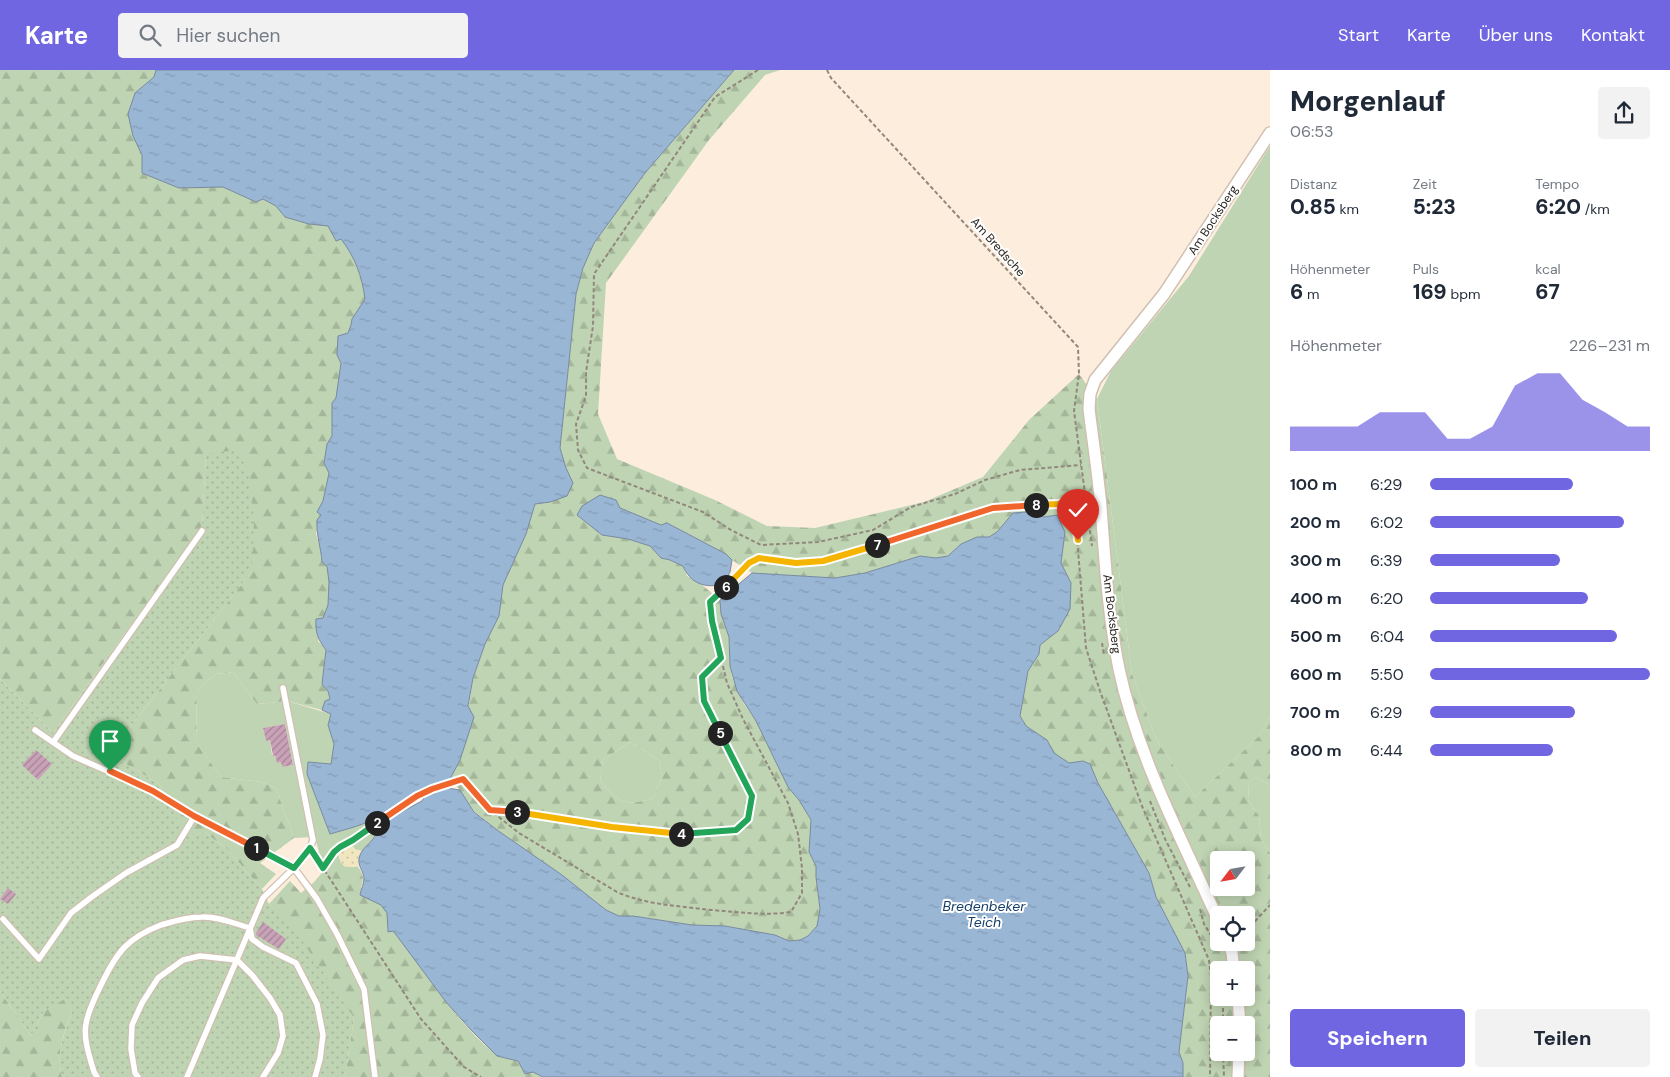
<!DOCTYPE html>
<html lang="de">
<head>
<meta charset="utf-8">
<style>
  :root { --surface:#fff; --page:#f2f2f3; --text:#1f2937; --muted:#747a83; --accent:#7166e1 }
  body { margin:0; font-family:"DM Sans",sans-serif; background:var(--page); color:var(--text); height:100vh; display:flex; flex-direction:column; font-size:19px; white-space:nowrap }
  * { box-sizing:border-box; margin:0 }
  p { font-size:16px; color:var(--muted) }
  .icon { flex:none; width:28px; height:28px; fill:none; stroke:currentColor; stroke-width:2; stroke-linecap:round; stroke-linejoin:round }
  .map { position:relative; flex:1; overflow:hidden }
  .details { display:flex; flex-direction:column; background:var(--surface); width:400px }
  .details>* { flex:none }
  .needle { width:32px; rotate:239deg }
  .controls { position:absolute; left:1210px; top:781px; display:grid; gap:10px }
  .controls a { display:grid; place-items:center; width:45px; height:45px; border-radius:5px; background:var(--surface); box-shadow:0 2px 12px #0003; font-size:25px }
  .pin { position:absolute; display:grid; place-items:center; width:42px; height:42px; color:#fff; margin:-51px -21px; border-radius:50% 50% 50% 0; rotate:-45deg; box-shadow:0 0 5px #0007 }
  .pin .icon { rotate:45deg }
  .km { position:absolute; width:25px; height:25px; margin:-12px; border-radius:50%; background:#222; color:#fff; font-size:14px; line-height:25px; text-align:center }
  .round { display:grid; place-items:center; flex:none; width:52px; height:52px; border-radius:5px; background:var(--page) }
  .head { display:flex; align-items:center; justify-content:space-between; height:85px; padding:0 20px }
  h1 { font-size:28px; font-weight:800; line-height:38px }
  .stats { display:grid; grid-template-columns:repeat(3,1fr); gap:8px; height:85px; padding:5px 20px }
  .stats div { display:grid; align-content:center }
  .stats b { font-size:21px; font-weight:800 }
  .stats small { font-size:14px; font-weight:400 }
  .stats p { font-size:14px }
  .chart { height:140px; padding:10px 20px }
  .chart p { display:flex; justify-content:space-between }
  .chart svg { width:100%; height:90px; margin-top:5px; fill:var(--accent); opacity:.7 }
  .cta { display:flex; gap:10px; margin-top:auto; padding:10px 20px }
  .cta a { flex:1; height:58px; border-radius:5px; background:var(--accent); color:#fff; font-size:20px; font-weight:800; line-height:58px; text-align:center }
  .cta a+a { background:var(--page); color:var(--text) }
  ul { padding:0 20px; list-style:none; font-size:16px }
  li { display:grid; grid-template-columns:80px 60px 1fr; align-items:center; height:38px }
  li i { height:12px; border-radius:6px; background:var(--accent) }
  header { display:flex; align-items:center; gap:30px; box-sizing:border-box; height:70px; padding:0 25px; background:var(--accent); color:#fff }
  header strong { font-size:24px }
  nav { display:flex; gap:28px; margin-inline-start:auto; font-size:18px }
  .search { width:350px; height:45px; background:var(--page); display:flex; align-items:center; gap:12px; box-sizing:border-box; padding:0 18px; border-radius:5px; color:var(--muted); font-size:19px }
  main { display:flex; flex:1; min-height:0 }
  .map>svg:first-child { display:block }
  .grass { fill:#bfd4b2; fill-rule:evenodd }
  .forest { fill:url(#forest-firs); fill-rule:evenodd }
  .sand { fill:url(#sand-dots) }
  .park { fill:url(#park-dots) }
  .water { fill:url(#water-ripples); stroke:#788a9e }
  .building { fill:url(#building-hatch) }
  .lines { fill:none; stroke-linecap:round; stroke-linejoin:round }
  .service-casing { stroke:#cfc0b1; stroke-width:8 }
  .minor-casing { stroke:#cfc0b1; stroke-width:14 }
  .path { stroke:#91877c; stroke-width:2; stroke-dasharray:4 2.5; stroke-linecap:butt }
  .service { stroke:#fff; stroke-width:5.5 }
  .minor { stroke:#fff; stroke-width:11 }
  .split-1-casing { stroke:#fff; stroke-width:10 }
  .split-2-casing { stroke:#fff; stroke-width:10 }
  .split-3-casing { stroke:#fff; stroke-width:10 }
  .split-4-casing { stroke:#fff; stroke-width:10 }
  .split-5-casing { stroke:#fff; stroke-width:10 }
  .split-6-casing { stroke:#fff; stroke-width:10 }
  .split-7-casing { stroke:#fff; stroke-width:10 }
  .split-8-casing { stroke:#fff; stroke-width:10 }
  .split-9-casing { stroke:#fff; stroke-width:10 }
  .split-1 { stroke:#f0652b; stroke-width:6 }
  .split-2 { stroke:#22a559; stroke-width:6 }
  .split-3 { stroke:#f0652b; stroke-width:6 }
  .split-4 { stroke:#f5b400; stroke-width:6 }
  .split-5 { stroke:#22a559; stroke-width:6 }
  .split-6 { stroke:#22a559; stroke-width:6 }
  .split-7 { stroke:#f5b400; stroke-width:6 }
  .split-8 { stroke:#f0652b; stroke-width:6 }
  .split-9 { stroke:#f5b400; stroke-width:6 }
  .labels { text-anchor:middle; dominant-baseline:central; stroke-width:4; stroke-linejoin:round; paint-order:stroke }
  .street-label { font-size:12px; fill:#2b251f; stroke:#fff }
  .water-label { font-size:14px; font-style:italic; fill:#143e67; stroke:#fff }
</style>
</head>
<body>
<header>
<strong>Karte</strong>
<div class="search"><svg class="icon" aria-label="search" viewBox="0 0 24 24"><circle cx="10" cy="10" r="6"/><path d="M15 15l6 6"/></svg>Hier suchen</div>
<nav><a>Start</a><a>Karte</a><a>Über uns</a><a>Kontakt</a></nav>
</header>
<main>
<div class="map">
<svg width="1270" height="1007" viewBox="0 0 1270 1007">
  <defs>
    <pattern id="forest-firs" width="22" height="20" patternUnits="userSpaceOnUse" patternTransform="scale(1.25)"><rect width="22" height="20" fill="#bfd4b2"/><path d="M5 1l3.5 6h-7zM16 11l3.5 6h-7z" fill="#a4b699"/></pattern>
    <pattern id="sand-dots" width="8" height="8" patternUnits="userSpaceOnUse" patternTransform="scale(1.25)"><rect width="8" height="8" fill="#f0e6c0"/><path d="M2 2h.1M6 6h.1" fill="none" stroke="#cec5a5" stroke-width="1.8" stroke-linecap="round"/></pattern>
    <pattern id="park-dots" width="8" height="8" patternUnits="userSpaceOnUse" patternTransform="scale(1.25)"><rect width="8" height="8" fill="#bfd4b2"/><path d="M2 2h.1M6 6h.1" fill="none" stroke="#a4b699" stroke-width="1.8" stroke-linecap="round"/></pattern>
    <pattern id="water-ripples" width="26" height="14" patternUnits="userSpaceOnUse" patternTransform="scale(1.25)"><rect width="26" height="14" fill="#99b6d5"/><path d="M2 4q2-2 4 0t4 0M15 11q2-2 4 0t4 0" fill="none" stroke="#849cb6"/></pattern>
    <pattern id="building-hatch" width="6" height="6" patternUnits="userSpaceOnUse" patternTransform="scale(1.25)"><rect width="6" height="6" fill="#c9a2b8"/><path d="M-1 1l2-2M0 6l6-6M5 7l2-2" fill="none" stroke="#a38495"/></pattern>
  </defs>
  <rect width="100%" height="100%" fill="#fceddd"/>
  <g class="grass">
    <path d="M1270,76V645L1260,665L1195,727L1157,671L1132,604L1097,329L1111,301L1189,206Z"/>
    <path d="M233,602L257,634L287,631L331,644L328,655L334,674L331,694L309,692L307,704L330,764L371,751L377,759L376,765L362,781L344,777L324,801L315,767L294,768L276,718L262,712L221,707L196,672L197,620L216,604ZM285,654L293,695L282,697L281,692L277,693L275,685H272L270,670L266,671L263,658Z"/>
    <path d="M630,672L659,690L662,706L653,728C626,737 618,733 600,711L603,690Z"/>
    <path d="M1256,707L1270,715V783L1261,769L1259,746L1248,730L1249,713Z"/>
  </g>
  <g class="forest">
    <path d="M0,0H156L154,7L135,23L133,66L142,85V103L179,118L223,117L256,132L263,129L276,136L285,147L309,154L328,156L335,170L341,169C355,187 362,206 365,229L352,249L351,255L348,263L338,266L337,285L341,293L336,328L332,333V366L327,374L324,393L329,403L323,431L317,442L321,445L316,464L321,481L322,492L327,495C329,508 331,523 328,536C324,547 321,559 318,571L326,580L322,614L328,621L330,629L325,631L322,640L287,631L257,634L233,602L216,604L197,620L196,672L221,707L262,712L276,718L294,768L260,793L276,804L262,819L226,778L205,763L186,765L159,714L109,684L252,501L206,384L202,456L53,663L0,609Z"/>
    <path d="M734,0H780L765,5L709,70L606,213L598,344L617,389L715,430L767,456L815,458L924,432L983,407L1029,350L1079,304L1097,329L1132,604L1157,671L1195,727L1260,665L1270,645V715L1256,707L1249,713L1248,730L1259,746L1261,769L1270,783V1007H1183V993L1179,982L1188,906L1185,883L1156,827L1149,803L1098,713L1090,694L1083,691L1069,693L1054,683L1047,670L1026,656L1020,646L1028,601L1039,584L1040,575L1058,561L1071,513L1061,493L1065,462L1056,445L1044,447L1027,442L1013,443L997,462L989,467H977L961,474L948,486L936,488L920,486L865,503L835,508L752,503L732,490L726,484L667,453L661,455L619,438L602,464L628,469L650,476L661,488L670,490L683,496L687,506L701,514L720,530L721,544L729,567V586L732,607L744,634L756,651L788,717L799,730L811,750L809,782L816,796V807L820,839L817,856L808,866L800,870L789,871L775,865L725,856L692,855L633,846H619L606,840L562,805L497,760L474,741L460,720L450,709L460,690L473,609L485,574L499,546L503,515L526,464L535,434L550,432L573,413L566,398L560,378L576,224L583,198L594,173L645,103ZM630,672L659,690L662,706L653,728C626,737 618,733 600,711L603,690ZM1219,790H1246V818H1219ZM1219,845H1246V872H1219ZM1219,900H1246V928H1219ZM1219,955H1246V982H1219Z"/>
    <path d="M338,784L341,793L358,797C364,805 364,809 361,818C368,824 385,836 387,843C388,848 387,855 387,860L393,861L397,866C429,906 456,952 495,984C501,989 510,988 517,991C526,995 534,1003 543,1007H345L354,948L269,834L290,811L301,823L314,812Z"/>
    <path d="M0,921L31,966L44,941L65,928L72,943C63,963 56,985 62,1007H0Z"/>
  </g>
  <path class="sand" d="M351,774L356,780L362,781L360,785L358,797H345L341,793L338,784L344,777Z"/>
  <path class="park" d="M237,380L250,405L254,451L252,501L109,684L159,714L186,764L205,763L226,778L262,819L269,834L303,872L354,948L345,1007H62C56,985 63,964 72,943L65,929L44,941L31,966L0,921V609L53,663L202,456L206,384Z"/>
  <g class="water">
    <path d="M156,0H734L645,103L594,173L583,198L576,224L560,378L566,398L573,413L567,426L550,432L535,434L526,464L503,515L499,546L485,574L473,608L468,636L474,647L460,690L450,709C423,717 404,732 381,745C365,755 347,759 330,764L307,704L308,692L331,694L334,674L328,655L331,644L322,640L325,631L330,629L328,621L322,614L326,580C318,570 315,562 316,549L323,548L328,535L329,512L327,496L322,492C321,477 316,465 317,450L321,445L317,442L323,431L329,403L324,393L327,374L332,366V333L336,328L341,293L337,285L338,266L348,263L351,255L352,249L365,229C362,206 355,187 341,169L336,171L328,156L309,154L285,147L276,136L263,129L256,132L223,117L179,118L142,103V85L133,66L128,44L135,23L154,7Z"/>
    <path d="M600,425L616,430L620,438L661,455L667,453L726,484L732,490L730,502L723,514C705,519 690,513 683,496L670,490L661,488L650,476L628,469L602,465L577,445L582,436Z"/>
    <path d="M1027,442L1044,447L1057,445L1065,462L1061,493L1071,513L1070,539L1058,561L1040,575L1039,584L1028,601L1020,646L1026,656L1047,670L1054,683L1069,693L1083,691L1090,694L1098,713L1149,803L1156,827L1185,883L1188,906L1179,982L1183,993V1007H543L533,1002L525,1004L518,991L497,986L471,960L446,932L397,866L393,861L388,862L387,843L381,835L360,825C361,819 364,814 364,809C364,800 356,796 360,785C364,775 376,771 377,759L392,747L422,731L425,726L447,718L460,720L474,742L497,760L562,805L606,840L619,846H633L692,855L725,856L775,865L789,871L800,870L808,866L817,856L820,839L816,807V796L809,782L811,750L799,730L788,717L756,651L737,621L730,596L729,567L721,544L720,530L752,503L835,508L865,503L920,486L936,488L948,486L961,474L977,467H989L997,462L1013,443Z"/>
  </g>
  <g class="building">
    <path d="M285,654L293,695L282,697L281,692L277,693L275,685L273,686L270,670L266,671L263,658Z"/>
    <path d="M36,680L52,694L38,710L22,695Z"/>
    <path d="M8,818L16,824L8,834L0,829Z"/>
    <path d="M263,852L286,869L279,879L256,865V863Z"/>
  </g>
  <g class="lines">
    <g class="service-casing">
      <g id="service">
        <path d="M283,618L313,770L310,778L294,798L317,829L337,864L364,919L375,1007"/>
        <path d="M35,660L73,686L153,721L194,747L294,798L263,828L187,1007"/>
        <path d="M54,671L202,461"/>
        <path d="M3,849L39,889L71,843L93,826L126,803L177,775L194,747"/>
        <path d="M97,1007L94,1002C90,988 83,969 86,954C88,941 95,927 101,915C117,882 127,868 161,855C174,851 189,847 202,847C218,846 235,854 250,858L252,869L263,877L296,893L317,934L323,965L320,989L315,1007"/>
        <path d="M138,1007L135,1003L131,979L132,955L142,933L158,908L183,890L200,886L237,890L252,905L270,928L280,945L283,966L278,983L263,1007"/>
      </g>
    </g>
    <g class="minor-casing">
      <g id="minor">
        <path d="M1219,852C1182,769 1138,688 1119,599C1108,545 1105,491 1101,437C1098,404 1093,371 1089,339L1090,324L1095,310L1164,224L1270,63"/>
        <path d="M1228,872L1232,883L1234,900"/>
        <path d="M1238,928L1240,955"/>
        <path d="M1238,1007L1239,982"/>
      </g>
    </g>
    <g class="path">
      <path d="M758,0L715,27L594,204L593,256L586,302V326L576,354L578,380L587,398L703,442L731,460L761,475L818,472L873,460L911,437L955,424L985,410L1020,400L1081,395"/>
      <path d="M827,0L831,8L1078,277L1079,304L1074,341L1092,476"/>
      <path d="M1102,573L1104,585"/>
      <path d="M1150,731L1165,769L1191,819"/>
      <path d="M490,740L530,743L612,757L686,764L736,760L748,749L752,726L704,631L702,607L721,588"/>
      <path d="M314,784L421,949L464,997L481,1007"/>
      <path d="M323,798L334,782L340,777L353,770L417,726L432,719L463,709L490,740L519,763L617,822C647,835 679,836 711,840C739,842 764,846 791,842L802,823V798L798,764L788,733L743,649L727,613L712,551L710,532L749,493L759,488L796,493L823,491L993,438L1058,434L1074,431L1086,578L1100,621L1142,736L1209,890L1211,907L1210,1007"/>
      <path d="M1200,839L1204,854L1216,873"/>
      <path d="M1246,861L1270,835"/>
      <path d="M1223,955V928"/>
      <path d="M1223,982L1224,1007"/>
    </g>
    <use href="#service" class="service"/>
    <use href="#minor" class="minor"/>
  </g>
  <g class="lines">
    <g class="split-1-casing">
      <path id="split-1" d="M110,701L153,721L194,746L256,778"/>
    </g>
    <g class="split-2-casing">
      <path id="split-2" d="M256,778L294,798L310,778L323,798L334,782L340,777L353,770L377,753"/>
    </g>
    <g class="split-3-casing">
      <path id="split-3" d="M377,753L417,726L432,719L463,709L490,740L517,742"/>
    </g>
    <g class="split-4-casing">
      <path id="split-4" d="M517,742L612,757L681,764"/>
    </g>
    <g class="split-5-casing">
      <path id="split-5" d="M681,764L736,760L748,749L752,726L720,663"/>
    </g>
    <g class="split-6-casing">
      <path id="split-6" d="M720,663L704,631L702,607L721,588L712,551L710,532L726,517"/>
    </g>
    <g class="split-7-casing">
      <path id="split-7" d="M726,517L749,493L759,488L796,493L823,491L877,475"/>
    </g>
    <g class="split-8-casing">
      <path id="split-8" d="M877,475L993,438L1036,435"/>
    </g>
    <g class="split-9-casing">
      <path id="split-9" d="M1036,435L1058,434L1074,431L1078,470"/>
    </g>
    <use href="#split-1" class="split-1"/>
    <use href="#split-2" class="split-2"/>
    <use href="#split-3" class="split-3"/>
    <use href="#split-4" class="split-4"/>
    <use href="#split-5" class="split-5"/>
    <use href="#split-6" class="split-6"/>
    <use href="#split-7" class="split-7"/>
    <use href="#split-8" class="split-8"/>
    <use href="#split-9" class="split-9"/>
  </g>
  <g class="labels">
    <g class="street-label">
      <text transform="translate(1213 150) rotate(-57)">Am Bocksberg</text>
      <text transform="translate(998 177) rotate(48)">Am Bredsche</text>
      <text transform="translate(1112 544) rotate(83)">Am Bocksberg</text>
    </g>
    <g class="water-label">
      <text x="984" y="836">Bredenbeker<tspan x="984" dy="16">Teich</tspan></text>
    </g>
  </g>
</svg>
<div class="controls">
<a><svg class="needle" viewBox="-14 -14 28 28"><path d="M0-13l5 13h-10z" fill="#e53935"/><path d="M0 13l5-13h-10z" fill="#747a83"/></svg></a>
<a><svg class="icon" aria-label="locate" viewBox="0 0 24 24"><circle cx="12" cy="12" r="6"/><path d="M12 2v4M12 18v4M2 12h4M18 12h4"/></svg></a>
<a>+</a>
<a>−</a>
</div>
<div class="pin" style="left:110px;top:701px;background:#1e9e55"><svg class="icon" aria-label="arrive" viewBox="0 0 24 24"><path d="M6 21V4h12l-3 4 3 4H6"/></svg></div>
<div class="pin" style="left:1078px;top:470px;background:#d93025"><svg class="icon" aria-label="check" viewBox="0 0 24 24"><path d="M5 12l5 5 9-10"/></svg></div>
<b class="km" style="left:256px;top:778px">1</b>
<b class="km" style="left:377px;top:753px">2</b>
<b class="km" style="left:517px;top:742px">3</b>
<b class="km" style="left:681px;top:764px">4</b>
<b class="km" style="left:720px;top:663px">5</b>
<b class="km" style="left:726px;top:517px">6</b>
<b class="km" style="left:877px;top:475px">7</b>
<b class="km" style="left:1036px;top:435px">8</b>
</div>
<section class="details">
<div class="head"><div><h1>Morgenlauf</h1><p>06:53</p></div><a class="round"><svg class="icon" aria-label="share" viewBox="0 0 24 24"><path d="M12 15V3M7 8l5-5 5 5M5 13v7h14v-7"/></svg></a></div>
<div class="stats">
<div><p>Distanz</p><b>0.85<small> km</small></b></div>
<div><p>Zeit</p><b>5:23</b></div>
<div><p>Tempo</p><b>6:20<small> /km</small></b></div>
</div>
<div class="stats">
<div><p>Höhenmeter</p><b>6<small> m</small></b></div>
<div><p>Puls</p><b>169<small> bpm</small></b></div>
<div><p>kcal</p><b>67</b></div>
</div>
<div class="chart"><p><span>Höhenmeter</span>226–231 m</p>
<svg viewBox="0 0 160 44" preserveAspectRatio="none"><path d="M0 44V32L10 32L20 32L30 32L40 25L50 25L60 25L70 38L80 38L90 32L100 12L110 6L120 6L130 19L140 25L150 32L160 32V44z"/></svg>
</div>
<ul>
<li><b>100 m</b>6:29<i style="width:65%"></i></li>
<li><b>200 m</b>6:02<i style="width:88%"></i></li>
<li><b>300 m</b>6:39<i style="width:59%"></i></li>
<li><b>400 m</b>6:20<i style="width:72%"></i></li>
<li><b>500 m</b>6:04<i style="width:85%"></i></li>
<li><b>600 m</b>5:50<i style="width:100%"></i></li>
<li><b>700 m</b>6:29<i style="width:66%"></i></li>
<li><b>800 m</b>6:44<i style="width:56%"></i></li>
</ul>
<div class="cta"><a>Speichern</a><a>Teilen</a></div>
</section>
</main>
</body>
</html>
